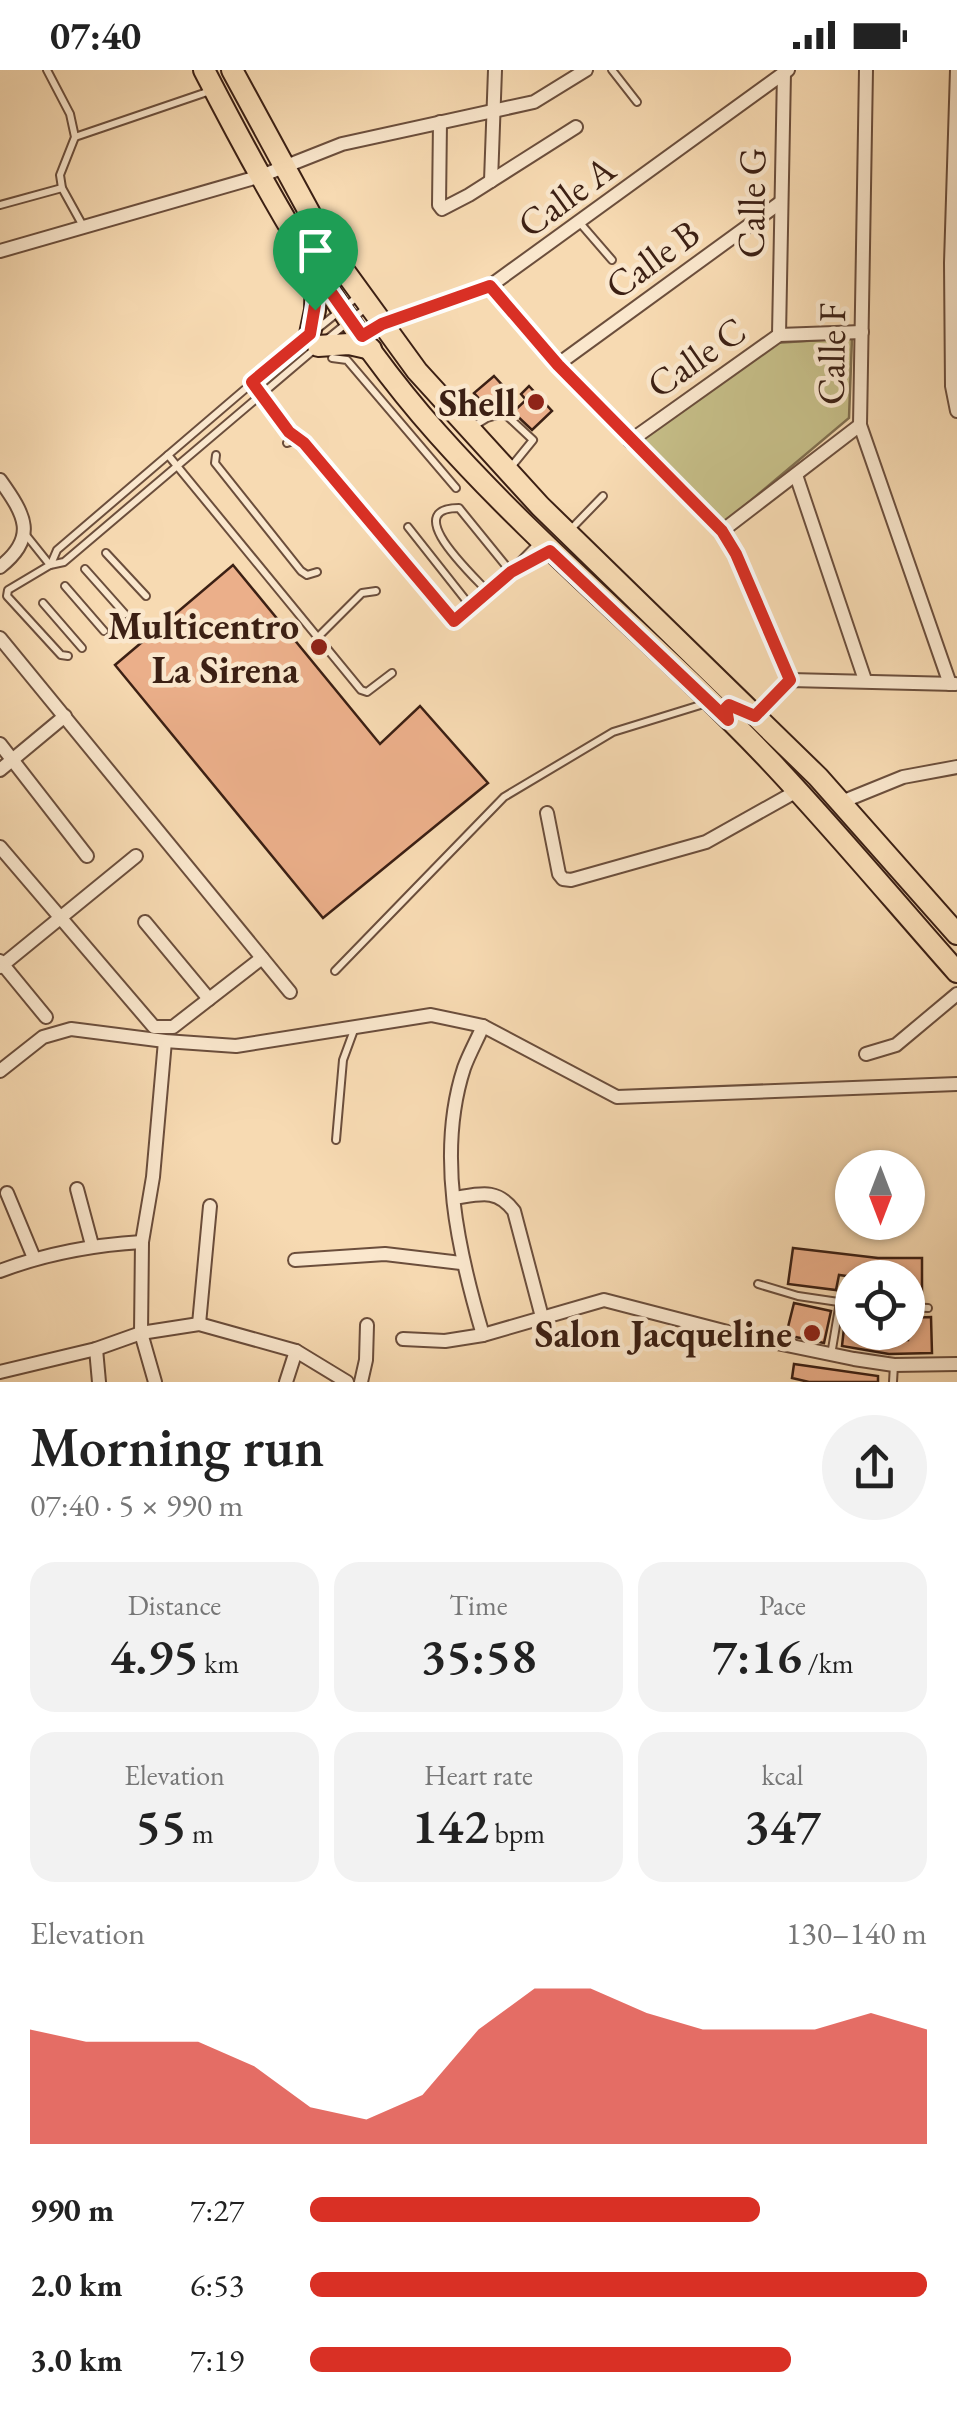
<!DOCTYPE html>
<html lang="en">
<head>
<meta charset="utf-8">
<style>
  :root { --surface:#fff; --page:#f2f2f2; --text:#222; --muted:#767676; --accent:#d93025 }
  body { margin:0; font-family:"EB Garamond",serif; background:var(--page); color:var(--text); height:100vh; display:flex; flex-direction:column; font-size:38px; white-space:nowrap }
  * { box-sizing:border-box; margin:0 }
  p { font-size:32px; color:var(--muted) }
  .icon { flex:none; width:55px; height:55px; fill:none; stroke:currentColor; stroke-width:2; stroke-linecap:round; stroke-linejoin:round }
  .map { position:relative; height:1312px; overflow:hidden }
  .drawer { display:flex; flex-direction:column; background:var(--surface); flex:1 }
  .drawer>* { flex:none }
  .needle { width:65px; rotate:180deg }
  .tools { position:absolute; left:835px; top:1080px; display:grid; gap:20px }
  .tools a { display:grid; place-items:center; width:90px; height:90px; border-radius:50%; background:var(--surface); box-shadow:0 2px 8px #0004; font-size:50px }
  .pin { position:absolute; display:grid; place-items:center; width:85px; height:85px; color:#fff; margin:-102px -42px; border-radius:50% 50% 50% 0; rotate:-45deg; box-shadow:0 0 10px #0007 }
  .pin .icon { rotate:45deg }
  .round { display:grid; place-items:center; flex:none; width:105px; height:105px; border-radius:52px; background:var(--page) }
  .summary { display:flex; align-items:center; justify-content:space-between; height:170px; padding:0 30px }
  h1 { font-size:55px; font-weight:600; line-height:75px }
  .figures { display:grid; grid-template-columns:repeat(3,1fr); gap:15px; height:170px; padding:10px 30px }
  .figures div { display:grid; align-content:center; border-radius:25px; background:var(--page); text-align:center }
  .figures b { font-size:50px; font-weight:600 }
  .figures small { font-size:28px; font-weight:400 }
  .figures p { font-size:28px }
  .chart { height:280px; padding:20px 30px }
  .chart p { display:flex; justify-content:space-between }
  .chart svg { width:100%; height:180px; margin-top:10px; fill:var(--accent); opacity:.7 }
  ul { padding:0 30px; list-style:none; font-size:32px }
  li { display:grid; grid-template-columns:160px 120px 1fr; align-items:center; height:75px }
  li i { height:25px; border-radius:12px; background:var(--accent) }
  .status { display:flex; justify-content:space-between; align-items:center; height:70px; padding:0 50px; background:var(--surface); direction:ltr }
  .status svg { height:28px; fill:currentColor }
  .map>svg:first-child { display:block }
  .green { fill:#c5bd87; stroke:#806e4e; stroke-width:2.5 }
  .building { fill:#ebaf8a; stroke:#3c2014; stroke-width:2.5 }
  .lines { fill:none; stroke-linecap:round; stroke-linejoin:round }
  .lane-casing { stroke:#6b4e3c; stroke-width:10 }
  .street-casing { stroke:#6b4e3c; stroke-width:16 }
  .primary-casing { stroke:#3c2014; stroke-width:24 }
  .lane { stroke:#fae7cd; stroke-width:6 }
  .street { stroke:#fae7cd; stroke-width:12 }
  .primary { stroke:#f7dab2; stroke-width:20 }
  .route-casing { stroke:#fff; stroke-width:20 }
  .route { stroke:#d93025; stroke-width:12 }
  .poi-dot { fill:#8f2418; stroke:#fae7cd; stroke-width:4 }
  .labels { text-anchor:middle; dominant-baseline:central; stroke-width:9; stroke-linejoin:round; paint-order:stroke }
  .street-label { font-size:38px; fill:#3c2014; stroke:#fae7cd }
  .poi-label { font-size:38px; font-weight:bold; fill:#3c2014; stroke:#fae7cd; text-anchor:end }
</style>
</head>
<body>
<div class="status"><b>07:40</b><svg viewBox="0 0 49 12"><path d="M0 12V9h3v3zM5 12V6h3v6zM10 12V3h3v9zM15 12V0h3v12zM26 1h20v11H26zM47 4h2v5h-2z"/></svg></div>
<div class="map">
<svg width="957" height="1312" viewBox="0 0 957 1312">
  <rect width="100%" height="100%" fill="#f7dab2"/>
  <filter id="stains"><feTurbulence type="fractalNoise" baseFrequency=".002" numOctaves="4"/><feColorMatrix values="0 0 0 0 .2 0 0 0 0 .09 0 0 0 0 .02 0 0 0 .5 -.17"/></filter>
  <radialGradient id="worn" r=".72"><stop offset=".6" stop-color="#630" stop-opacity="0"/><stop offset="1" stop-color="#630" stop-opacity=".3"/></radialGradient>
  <path class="green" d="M852,268L849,348L724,453L643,369L775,273Z"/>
  <g class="building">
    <path d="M494,306L505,318L485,335L474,323Z"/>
    <path d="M529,316L552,341L532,360L513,342L526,330L521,324Z"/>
    <path d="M233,495L380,674L420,636L488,713L323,848L115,595Z"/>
    <path d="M793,1178L878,1188H922V1224H908V1208H902V1203L861,1202V1208L839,1205L836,1220L788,1214Z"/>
    <path d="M794,1233L831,1241L824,1273L786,1265Z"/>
    <path d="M846,1240L852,1241V1262H868L867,1268L881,1271L908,1270V1248L931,1247L932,1283L889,1284L842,1276Z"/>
    <path d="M794,1294L878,1306V1312H809L792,1308Z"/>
  </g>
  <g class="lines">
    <g class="lane-casing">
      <g id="lane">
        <path d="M47,0L70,44L75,67L60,105L62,118L83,156"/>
        <path d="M612,0L637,32"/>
        <path d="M75,67L213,20"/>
        <path d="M0,135L62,118"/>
        <path d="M580,153L612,190"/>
        <path d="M316,260L357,227"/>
        <path d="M326,270L367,237"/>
        <path d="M332,288L347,290L456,418"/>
        <path d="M252,312L295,369"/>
        <path d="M474,356L487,348L504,343L533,370L511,397"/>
        <path d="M287,373L296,370L304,373L454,551L489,523L537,474"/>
        <path d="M168,385L361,620L367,622L392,603"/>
        <path d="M216,385L215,393L301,501L307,505L317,502"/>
        <path d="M408,457L472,538"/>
        <path d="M572,458L603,426"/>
        <path d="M26,465L50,495"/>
        <path d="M106,483L146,526"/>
        <path d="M51,494L57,480L306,267"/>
        <path d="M85,499L125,544"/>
        <path d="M512,501L550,481"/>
        <path d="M65,516L104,561"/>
        <path d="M489,523C476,508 398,438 459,438L511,502"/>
        <path d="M43,533L82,578"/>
        <path d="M319,566L362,523L376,521"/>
        <path d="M68,586L61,585L7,526L8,520L50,495L64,492L316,278"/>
        <path d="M335,901L504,727L613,662L707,633"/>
        <path d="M336,1070L343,990L354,960"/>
        <path d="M758,1214L798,1226L852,1234"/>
        <path d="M908,1237L928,1238"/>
        <path d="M831,1285L840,1232"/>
        <path d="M893,1312L894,1295"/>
      </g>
    </g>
    <g class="street-casing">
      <g id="street">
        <path d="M866,0L860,355L950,614"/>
        <path d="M957,0L951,193L952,316L957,341"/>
        <path d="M440,52L439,135L442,139L469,125L576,57"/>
        <path d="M491,111L495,0"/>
        <path d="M0,181L261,106L342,74L534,32L586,0"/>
        <path d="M490,216L557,295L722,461L736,484L790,610"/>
        <path d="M779,265L784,2"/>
        <path d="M362,267L382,254L490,216L788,0"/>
        <path d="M557,295L781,132"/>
        <path d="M630,371L779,265L862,262"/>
        <path d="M796,405L865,610"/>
        <path d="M0,410C25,445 38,467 0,497"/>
        <path d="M722,461L860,355"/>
        <path d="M0,568L290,922"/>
        <path d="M755,646L790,610L955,614"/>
        <path d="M0,674L87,786"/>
        <path d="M0,700L65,646"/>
        <path d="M839,733L903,707L957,697"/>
        <path d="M547,743L559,804L563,809L571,810L706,772L797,721"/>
        <path d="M0,777L154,957H173L262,888"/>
        <path d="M145,852L209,929"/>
        <path d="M0,891L46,947"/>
        <path d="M0,897L136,786"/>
        <path d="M866,984L896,975L957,924"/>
        <path d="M0,1001L43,967L71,959L165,971L236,976L431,945L483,956L617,1027L957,1014"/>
        <path d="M77,1119L92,1175"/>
        <path d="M7,1123L34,1188"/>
        <path d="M455,1128C480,1124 497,1118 514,1141L542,1247"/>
        <path d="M295,1190L385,1184L461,1193"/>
        <path d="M0,1201C47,1183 92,1175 142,1172"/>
        <path d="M199,1254L210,1136"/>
        <path d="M483,1265C458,1181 436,1084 464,998C469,984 477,970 483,956"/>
        <path d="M403,1269L445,1271L483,1265L604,1230L739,1265L854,1289L894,1295L957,1294"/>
        <path d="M96,1279L99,1312"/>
        <path d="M0,1302L96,1279L141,1263L199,1254L296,1281L347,1312"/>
        <path d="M155,1312L141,1263L142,1172L153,1107L165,971"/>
        <path d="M286,1312L296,1281"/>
        <path d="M361,1312L366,1290L367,1255"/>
      </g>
    </g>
    <g class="primary-casing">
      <g id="primary">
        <path d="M204,0C270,128 340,254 437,363C541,480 663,578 771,692C835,760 895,832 957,902"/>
        <path d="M232,0L332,184L417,301L540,436L818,707L957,864"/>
        <path d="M310,264L315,240L316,203"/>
        <path d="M318,276L349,274L371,279"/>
      </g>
    </g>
    <use href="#lane" class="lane"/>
    <use href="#street" class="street"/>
    <use href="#primary" class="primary"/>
  </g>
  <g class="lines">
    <g class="route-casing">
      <path id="route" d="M316,201L362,266L382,254L490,216L558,295L722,461L736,484L790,610L755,646L729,635L726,638L728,650L550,481L511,502L454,551L304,373L289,362L252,312L310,264L316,229Z"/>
    </g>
    <use href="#route" class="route"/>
  </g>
  <g class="poi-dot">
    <circle cx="536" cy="332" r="10"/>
    <circle cx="319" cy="577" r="10"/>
    <circle cx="812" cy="1263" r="10"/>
  </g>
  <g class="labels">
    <g class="street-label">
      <text transform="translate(566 126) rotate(-36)">Calle A</text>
      <text transform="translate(751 133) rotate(-89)">Calle G</text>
      <text transform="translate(652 189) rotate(-36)">Calle B</text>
      <text transform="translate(831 284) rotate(-89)">Calle F</text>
      <text transform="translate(696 287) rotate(-35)">Calle C</text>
    </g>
    <g class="poi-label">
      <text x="516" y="332">Shell</text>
      <text x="299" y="555">Multicentro<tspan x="299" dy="44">La Sirena</tspan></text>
      <text x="792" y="1263">Salon Jacqueline</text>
    </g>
  </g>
  <rect width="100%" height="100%" filter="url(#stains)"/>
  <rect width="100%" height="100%" fill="url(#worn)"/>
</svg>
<div class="tools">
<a><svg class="needle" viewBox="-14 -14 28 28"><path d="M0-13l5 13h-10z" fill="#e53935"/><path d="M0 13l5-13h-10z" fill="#767676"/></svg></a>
<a><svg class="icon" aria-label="locate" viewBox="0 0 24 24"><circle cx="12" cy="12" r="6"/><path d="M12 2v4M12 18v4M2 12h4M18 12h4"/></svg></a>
</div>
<div class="pin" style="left:315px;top:240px;background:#1e9e55"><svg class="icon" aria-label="arrive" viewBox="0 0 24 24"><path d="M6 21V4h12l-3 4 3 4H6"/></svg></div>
</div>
<section class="drawer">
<div class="summary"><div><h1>Morning run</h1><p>07:40 · 5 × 990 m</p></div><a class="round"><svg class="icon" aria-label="share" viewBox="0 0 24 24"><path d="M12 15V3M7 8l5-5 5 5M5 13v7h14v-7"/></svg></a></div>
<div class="figures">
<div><p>Distance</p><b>4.95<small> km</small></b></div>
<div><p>Time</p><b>35:58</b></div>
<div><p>Pace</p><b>7:16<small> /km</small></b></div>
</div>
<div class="figures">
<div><p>Elevation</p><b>55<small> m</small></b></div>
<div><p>Heart rate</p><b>142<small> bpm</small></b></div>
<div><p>kcal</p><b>347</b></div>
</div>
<div class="chart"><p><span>Elevation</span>130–140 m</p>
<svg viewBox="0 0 160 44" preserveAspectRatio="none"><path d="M0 44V16L10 19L20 19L30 19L40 25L50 35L60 38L70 32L80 16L90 6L100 6L110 12L120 16L130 16L140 16L150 12L160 16V44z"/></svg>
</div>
<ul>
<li><b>990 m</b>7:27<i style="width:73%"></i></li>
<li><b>2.0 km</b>6:53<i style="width:100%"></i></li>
<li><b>3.0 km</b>7:19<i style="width:78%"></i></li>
</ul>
</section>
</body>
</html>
